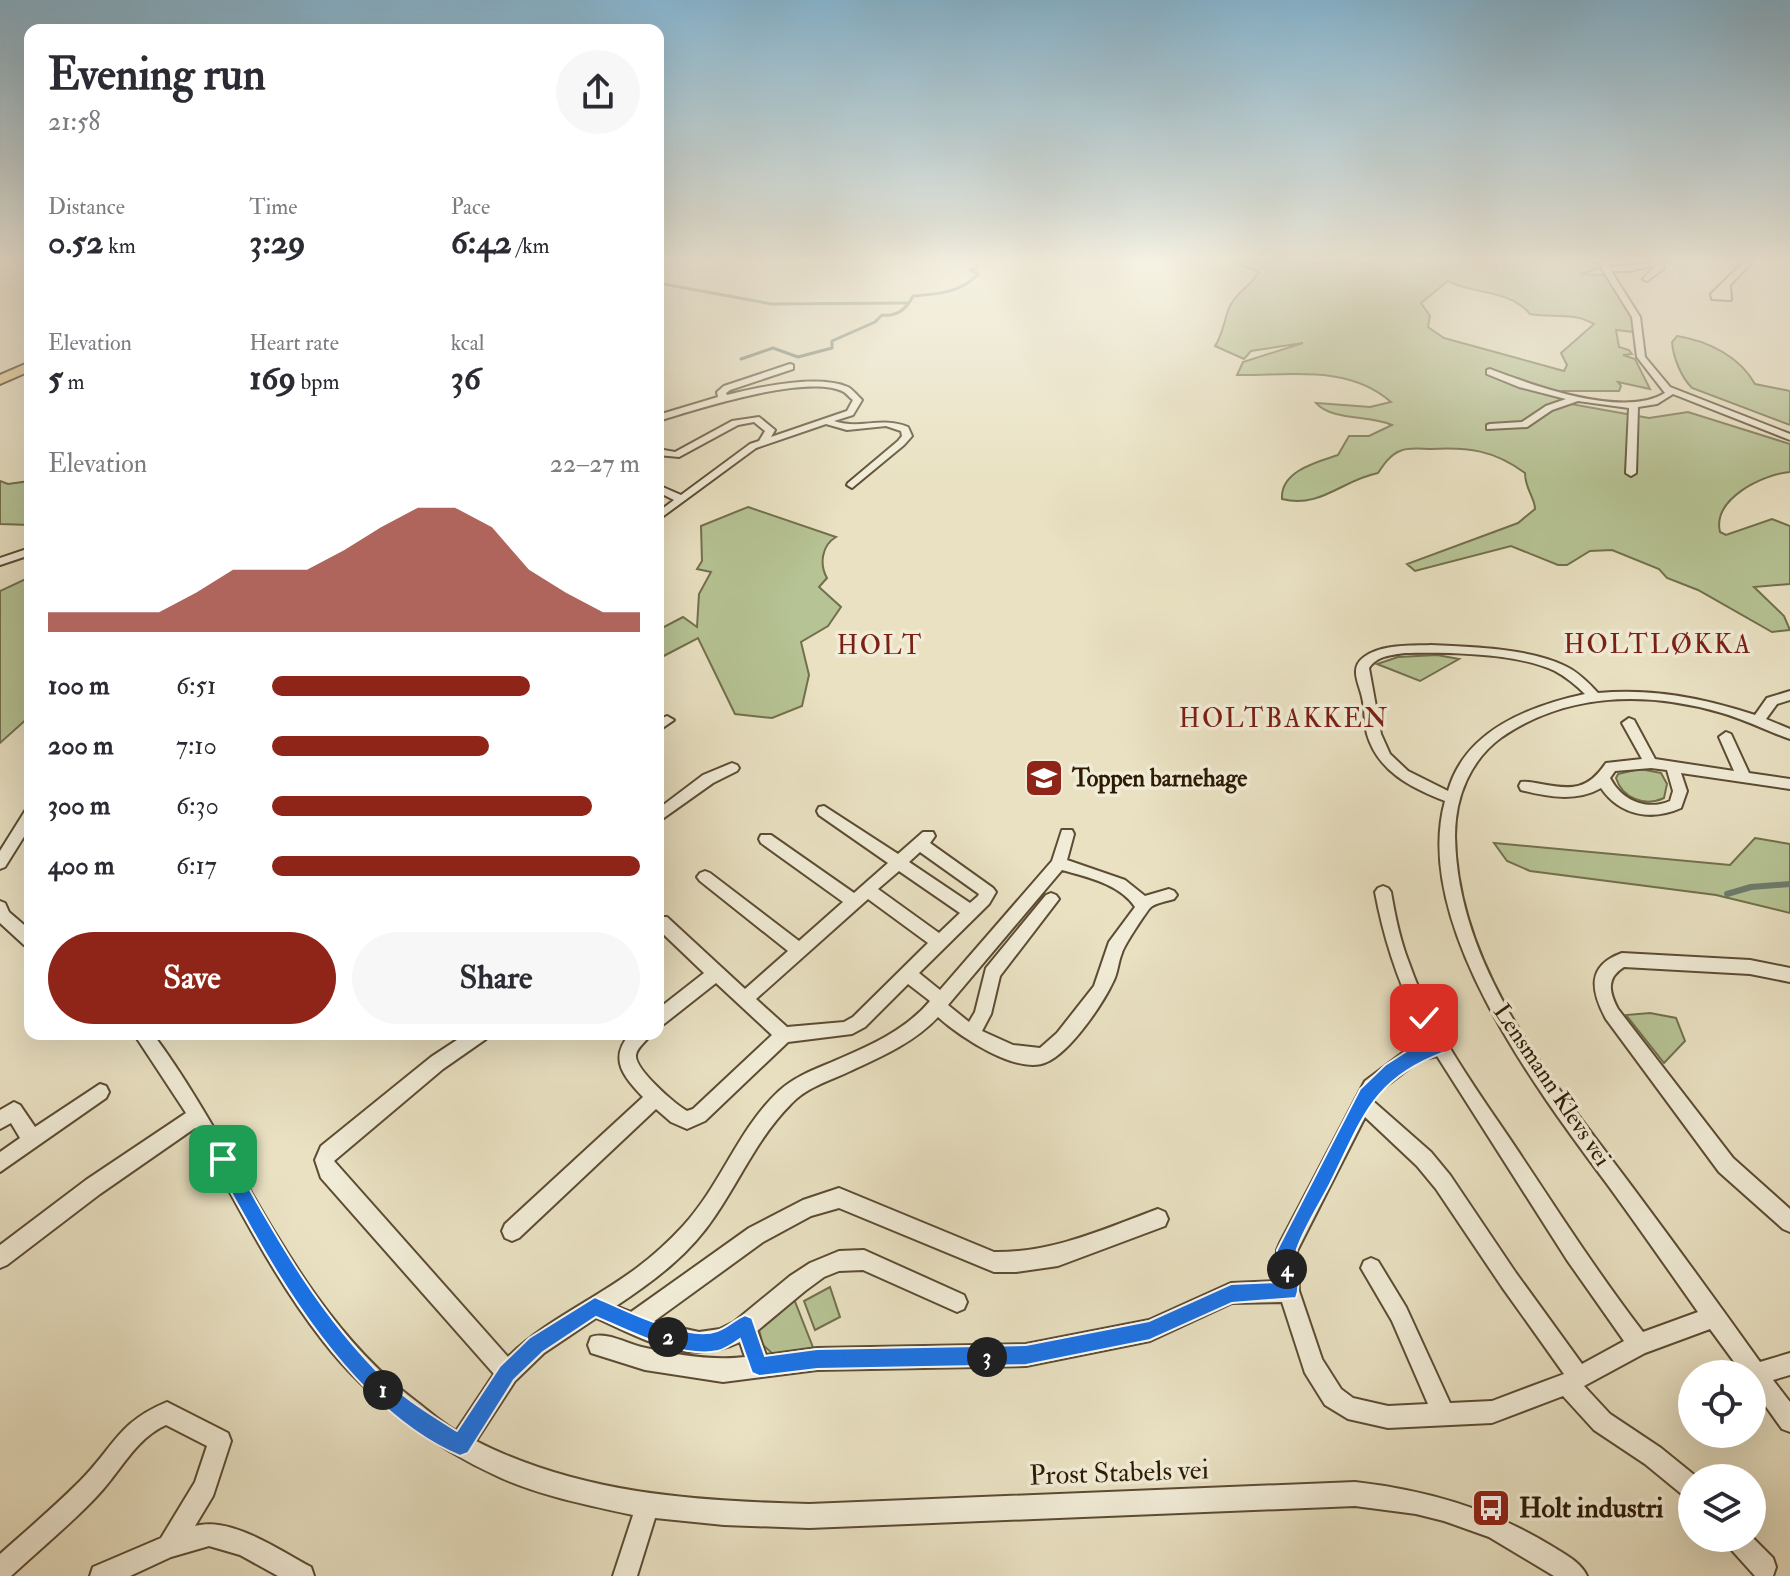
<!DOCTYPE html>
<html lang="en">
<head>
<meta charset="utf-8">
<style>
  :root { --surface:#fff; --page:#f7f7f7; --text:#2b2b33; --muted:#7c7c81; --accent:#8f2418 }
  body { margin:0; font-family:"IM FELL Double Pica",serif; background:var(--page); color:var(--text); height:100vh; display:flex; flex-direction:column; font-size:30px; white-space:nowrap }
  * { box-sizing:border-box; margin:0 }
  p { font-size:26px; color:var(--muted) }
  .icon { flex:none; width:44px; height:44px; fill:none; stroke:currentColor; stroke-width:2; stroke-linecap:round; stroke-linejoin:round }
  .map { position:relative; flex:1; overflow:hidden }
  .panel { position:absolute; left:24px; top:24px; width:640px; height:1016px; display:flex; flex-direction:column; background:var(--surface); border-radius:16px; box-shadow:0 8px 32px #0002 }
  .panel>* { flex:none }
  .tools { position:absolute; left:1678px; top:1360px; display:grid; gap:16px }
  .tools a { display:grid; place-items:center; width:88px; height:88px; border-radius:50%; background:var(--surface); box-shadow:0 8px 32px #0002; font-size:40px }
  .pin { position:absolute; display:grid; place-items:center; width:68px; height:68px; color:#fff; margin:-34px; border-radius:16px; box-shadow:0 4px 12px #0006 }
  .km { position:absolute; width:40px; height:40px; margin:-20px; border-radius:50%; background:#222; color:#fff; font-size:22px; line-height:40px; text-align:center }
  .round { display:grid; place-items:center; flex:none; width:84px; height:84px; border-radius:42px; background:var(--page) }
  .headline { display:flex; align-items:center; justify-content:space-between; height:136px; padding:0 24px }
  h1 { font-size:44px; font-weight:800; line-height:60px }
  .figures { display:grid; grid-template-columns:repeat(3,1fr); gap:12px; height:136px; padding:8px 24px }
  .figures div { display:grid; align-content:center }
  .figures b { font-size:34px; font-weight:800 }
  .figures small { font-size:22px; font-weight:400 }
  .figures p { font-size:22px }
  .chart { height:224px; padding:16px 24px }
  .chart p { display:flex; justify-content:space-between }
  .chart svg { width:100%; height:144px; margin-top:8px; fill:var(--accent); opacity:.7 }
  .primary-button { display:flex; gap:16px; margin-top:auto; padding:16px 24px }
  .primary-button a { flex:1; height:92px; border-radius:48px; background:var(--accent); color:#fff; font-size:32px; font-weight:800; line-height:92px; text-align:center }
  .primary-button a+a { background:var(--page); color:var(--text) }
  ul { padding:0 24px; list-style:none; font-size:26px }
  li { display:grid; grid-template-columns:128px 96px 1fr; align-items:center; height:60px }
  li i { height:20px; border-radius:10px; background:var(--accent) }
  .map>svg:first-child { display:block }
  .green { fill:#b6c394; stroke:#726f4c; stroke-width:2; fill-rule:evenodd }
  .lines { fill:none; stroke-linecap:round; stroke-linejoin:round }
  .stream-far1 { stroke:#6d7c6e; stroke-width:3 }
  .stream { stroke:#6d7c6e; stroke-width:6 }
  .minor-casing { stroke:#5c4c33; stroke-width:4 }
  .highway-casing { stroke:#2d1b03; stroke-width:4 }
  .minor { fill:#f1ecd7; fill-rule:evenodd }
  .highway { fill:#e4c081; fill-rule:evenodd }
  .route { fill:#1a73e8; stroke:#fff; stroke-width:2 }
  .labels { text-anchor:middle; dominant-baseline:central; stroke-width:7; stroke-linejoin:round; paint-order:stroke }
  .poi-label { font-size:24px; font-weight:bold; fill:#2d1b03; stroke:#f1ecd7; text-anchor:start }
  .street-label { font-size:24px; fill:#2d1b03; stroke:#f1ecd7 }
  .neighbourhood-label { font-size:26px; letter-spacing:2px; fill:#7a1f14; stroke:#f1ecd7 }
  .near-street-label { font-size:28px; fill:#2d1b03; stroke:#f1ecd7 }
  .near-poi-label { font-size:28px; font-weight:bold; fill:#2d1b03; stroke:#f1ecd7; text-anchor:start }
</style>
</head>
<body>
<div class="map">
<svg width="1790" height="1576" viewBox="0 0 1790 1576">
  <rect width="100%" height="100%" fill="#e9e1c2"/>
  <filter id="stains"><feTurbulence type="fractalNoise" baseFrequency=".0025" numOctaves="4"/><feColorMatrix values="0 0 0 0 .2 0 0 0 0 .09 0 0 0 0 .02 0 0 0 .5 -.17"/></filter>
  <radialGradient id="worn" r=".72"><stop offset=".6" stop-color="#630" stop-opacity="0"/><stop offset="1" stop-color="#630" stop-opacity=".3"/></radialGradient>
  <g class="green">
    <path d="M1244,262H1491L1498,269L1493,262H1600L1598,269L1580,274L1605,275L1631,314L1634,332L1616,330L1619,347L1629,350L1632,354L1623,355L1635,359L1650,389L1618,382L1621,386L1619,391H1562V399L1571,404L1649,418L1688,412L1790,444V472C1763,474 1712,499 1720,532L1726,535L1772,519L1790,526V584L1754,587L1784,616L1790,630L1772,632L1698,590L1667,578L1659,569L1612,550L1590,551L1567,565H1558L1511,546L1415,571L1407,564L1518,523L1535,509C1535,498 1525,489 1525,473C1494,450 1468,447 1431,449C1422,449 1408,447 1400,451C1390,455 1384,464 1378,473C1342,480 1320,509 1282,499C1280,471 1317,462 1338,455L1349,436H1369L1392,425C1370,415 1332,421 1316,403L1370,407L1391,402C1348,364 1289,376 1237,375L1243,362L1303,343L1251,351L1244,359L1215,346C1223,334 1224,321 1229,308C1236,292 1251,286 1259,272L1236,263ZM1448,281C1475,295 1509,289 1530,314C1553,318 1573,312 1594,324L1561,353L1567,365L1564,371L1444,338L1428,327L1430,316L1421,303Z"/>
    <path d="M1677,336C1709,341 1740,357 1755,384L1790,391V425L1692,388C1681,377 1673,357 1672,342Z"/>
    <path d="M0,481L8,484L30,481V525L0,524Z"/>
    <path d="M748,507L836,537C822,545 819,564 827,578L819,587L841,607L828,626L801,642L809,675L802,706L772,718L735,714L698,638L658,659V630L683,617L697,627L699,594L711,572L697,569L702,561L701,526Z"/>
    <path d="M30,577V716L0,743V591Z"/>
    <path d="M1437,655L1459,659L1420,681L1377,664L1398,657Z"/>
    <path d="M1640,769L1661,773L1667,784L1664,798C1645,807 1622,798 1616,778L1618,774Z"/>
    <path d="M1755,838L1790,844V913L1716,895L1530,871L1507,861L1494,843L1730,865Z"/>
    <path d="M1650,1013L1676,1018L1685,1041L1664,1063L1626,1015Z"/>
    <path d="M830,1287L840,1317L815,1330L804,1301Z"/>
    <path d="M794,1299L814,1350L774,1355L763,1345L759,1330Z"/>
  </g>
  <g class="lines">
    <g class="stream-far1">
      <path d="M658,283L772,304L907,303"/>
      <path d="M741,359L773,348L798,357L832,348V341L875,322L882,315C897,317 907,308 913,296C937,294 961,293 978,274L970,270L976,268L977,262"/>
    </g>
    <path class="stream" d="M1727,894L1751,887L1790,884"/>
    <g class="minor-casing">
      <g id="minor">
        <path d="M1604,262H1610V267L1666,262L1663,264L1664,268L1647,281L1643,279L1656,265L1629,271H1611L1640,317L1645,357L1670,387L1790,434V440L1673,394L1657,404L1638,407L1636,473L1631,476L1626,473L1629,408L1578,401L1552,410L1527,427L1487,429V425L1490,424L1522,422L1546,406L1566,399L1519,387L1487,374V370L1490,369C1532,385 1624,419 1665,393L1637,357L1632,317L1602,269Z"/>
        <path d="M1744,262H1752L1730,285L1731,300L1712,299L1711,294Z"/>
        <path d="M790,364L793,365V369L730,390L726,393L727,395C759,387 817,374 848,387C853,390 858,396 862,400L853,415L834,421C859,430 882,416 908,427L912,436L904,445L852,488L847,485L848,483L898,441L902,436L901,431L886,426L847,430L826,424L756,448L658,520V512L674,500L658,492V485L681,495L750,444L759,441L765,431L754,422L738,425L679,457L658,455V449L675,452L732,421L759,417L775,430L771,437L847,411L853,400C850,398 847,394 844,392C808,373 697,409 658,421V415L718,397L717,392L724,386Z"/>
        <path d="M30,548V555L0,565V558Z"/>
        <path d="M1431,645C1471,647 1526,648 1563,665C1577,671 1588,682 1598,693C1653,688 1703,698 1755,715L1767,698L1790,691V700L1777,704L1766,719L1790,729V739C1767,731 1746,720 1722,713C1648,691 1568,692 1502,737C1470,760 1455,797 1455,836C1457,975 1561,1090 1639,1196C1680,1251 1720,1306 1760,1362L1790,1353V1375L1773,1380L1790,1402V1432L1782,1429L1752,1387V1374H1743L1710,1329L1645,1353L1584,1386L1610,1414L1661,1448L1698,1478H1692V1500L1684,1496L1645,1464L1594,1430L1563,1396L1492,1423L1388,1428L1348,1419L1325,1405L1305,1373L1282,1302L1232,1303L1150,1341L1026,1366L817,1370L723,1382L645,1370L591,1353L588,1345L591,1337C607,1331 629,1345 646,1348C678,1355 713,1361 745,1357L740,1342C688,1367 644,1339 596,1318L544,1353L515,1381L476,1441C580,1494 694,1501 809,1504L1355,1482C1425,1490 1489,1508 1550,1545C1563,1553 1581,1562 1587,1576H1554L1489,1537L1444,1521L1416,1514L1355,1506L809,1528L724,1525L655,1518L637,1576H613L633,1515C588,1505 541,1496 499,1477C431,1446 369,1400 323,1341C272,1276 235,1200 195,1128L100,1194L7,1265L0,1268V1245L86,1180L186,1113L134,1034H153C243,1155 293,1309 417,1402C430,1412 442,1423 456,1431L494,1374L321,1178L315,1160L321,1146L431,1057L466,1034H489L486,1039L443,1069L334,1161L508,1357C546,1320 596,1299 638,1267C654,1255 670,1240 683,1226C721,1185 738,1129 779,1091C794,1077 813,1070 832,1062C867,1047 905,1031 930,1001L908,984L865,1027L852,1034L788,1042L705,1121L687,1129L671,1122L656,1109L519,1238L512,1241L505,1238L502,1231L505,1224L643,1097C624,1077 608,1059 630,1034H651C647,1041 637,1047 636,1055C634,1069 676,1105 687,1111L693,1109L772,1035L716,983L664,1024L658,1027V1009L704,973L658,929V917H667L745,989L788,951L700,881L697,877L700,873L705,871L710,873L799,941L843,902L761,843L759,839L761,835H771L854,893L888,863L819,815L817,811L819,807L824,806L898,854L923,832H933L935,836L930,843L993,888L996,892L989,904L919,973L940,990L1052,861L1062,830H1072L1074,834L1067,860L1125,880L1145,896L1169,889L1174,891L1177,895L1174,899C1168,901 1156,903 1151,907C1148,909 1123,947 1122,953C1118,962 1118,973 1113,982C1103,1004 1070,1052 1047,1062C1018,1076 959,1036 938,1017C913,1044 876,1059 844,1074C825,1082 805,1089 791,1104C758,1137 741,1178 715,1216C690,1254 654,1281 616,1306L631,1312L749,1228L803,1200L839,1188L994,1252C1053,1253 1104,1229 1158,1209L1165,1212L1168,1219L1165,1226L1058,1266L1016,1272H994L839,1208L811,1216L763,1242L653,1322L699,1332L720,1329L734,1322L790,1276L810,1263L839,1251L864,1250L964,1295L967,1302L964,1309L957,1312L863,1270L839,1271L824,1277L805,1291L757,1331L766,1355L817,1348L1026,1344L1149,1320L1231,1283L1278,1281L1277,1250L1280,1243L1365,1081L1409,1048L1429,1042C1402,995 1385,945 1375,892L1378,888L1383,886L1388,888L1391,892C1395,916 1400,940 1409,963C1433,1033 1481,1095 1522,1157C1561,1216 1600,1276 1643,1332L1698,1312C1669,1271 1640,1229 1610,1188C1540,1094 1411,925 1445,801C1412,788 1378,772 1367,734C1364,722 1365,709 1362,697C1359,683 1349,668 1364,657C1382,644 1410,646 1431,645ZM1405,653C1446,652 1518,653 1555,671C1566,677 1576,685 1585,694C1530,706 1465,730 1448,791L1408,771L1390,754L1381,734L1369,668C1377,656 1391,655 1405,653ZM920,852L979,894L978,896L970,903L909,862ZM1062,870C1087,877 1120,884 1135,907L1109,942L1094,986L1057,1033L1040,1048L1013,1045L982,1031L991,1014L1000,976L1056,903L1059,899L1056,895L1051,893L1046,895L986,968L975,1012L969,1022L948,1005ZM899,871L960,913L939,933L878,889ZM868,899L928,943L853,1017L844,1022L787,1027L756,999ZM1437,1056L1567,1260L1624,1341L1582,1364L1516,1273L1450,1175L1431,1152L1373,1101L1377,1093L1420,1060ZM1365,1117L1417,1166L1436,1189L1502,1287L1564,1374L1492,1401L1450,1403L1406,1307L1378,1261L1371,1258L1364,1261L1361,1268L1392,1321L1428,1404L1388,1406L1353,1398L1341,1389L1322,1359L1299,1291L1297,1251Z"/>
        <path d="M667,716L674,720L658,731V720Z"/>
        <path d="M1629,718L1634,720L1655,759L1734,771L1719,737L1726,732L1731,734L1749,773L1790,779V789L1681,773L1687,791L1681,808C1652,821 1620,816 1601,788C1576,802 1548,797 1521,790L1519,786L1521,782C1528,781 1534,783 1541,784C1572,790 1588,790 1606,763L1642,759L1622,723ZM1651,768L1667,770L1673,791L1670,801C1647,811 1622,801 1610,778L1615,771Z"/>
        <path d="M732,763L737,765L739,768L737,771L713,783L658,822V809L703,775Z"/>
        <path d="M30,810V827L5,867L0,869V851L25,811Z"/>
        <path d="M0,901L5,903L9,912L30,930V947L24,945L0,923Z"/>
        <path d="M1622,953L1750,960L1790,968V982L1750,974L1624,967C1606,978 1609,992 1618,1009L1733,1158L1790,1209V1232L1783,1229L1719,1172L1606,1019C1591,991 1586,966 1622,953Z"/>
        <path d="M100,1084L106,1086L109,1092L106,1098L0,1172V1152L20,1138L11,1123L0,1129V1110L14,1102L20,1105L35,1127Z"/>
        <path d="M167,1402L228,1433L231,1441L213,1496L195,1526C231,1516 279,1550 311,1567L314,1576H278L240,1555L209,1546L171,1557L130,1576H90L93,1567L161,1538L195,1482L207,1446L166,1425C135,1439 120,1472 98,1495C71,1524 40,1549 11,1576H0V1554C27,1530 54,1507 80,1481C114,1447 118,1422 167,1402Z"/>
        <path d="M1752,1537L1773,1558L1776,1567L1773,1576H1755L1728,1546L1724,1538Z"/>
      </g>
    </g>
    <g class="highway-casing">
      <path id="highway" d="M30,362V371L0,384V375Z"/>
    </g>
    <use href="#minor" class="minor"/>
    <use href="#highway" class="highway"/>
  </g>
  <linearGradient id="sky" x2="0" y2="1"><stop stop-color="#87b8d4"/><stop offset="0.54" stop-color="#f5f2e4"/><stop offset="1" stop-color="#f5f2e4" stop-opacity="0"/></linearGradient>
  <rect width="1790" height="482" fill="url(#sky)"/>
  <path class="route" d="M1424,1011L1429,1013L1447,1047L1445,1052C1372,1079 1363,1118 1331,1182C1320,1204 1305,1226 1297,1249C1292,1264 1303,1282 1296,1298L1232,1303L1150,1340L1026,1365L817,1369L759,1376L752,1373L740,1339C733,1344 726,1349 718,1351C681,1359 630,1331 596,1317L543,1352L514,1380L468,1453L460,1456C367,1417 292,1303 246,1219C235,1199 223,1180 214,1159L217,1153L223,1150L229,1153C275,1235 319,1315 387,1381C408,1401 433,1416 457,1431L500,1366L529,1338L595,1297C623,1309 687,1342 717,1331C727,1328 735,1319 745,1315L752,1318L765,1356L817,1349L1026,1345L1149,1321L1231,1284L1279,1282L1277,1250L1280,1244L1360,1089L1385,1065L1410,1049L1429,1043L1416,1018Z"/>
  <defs>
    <g id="school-square" transform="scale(2)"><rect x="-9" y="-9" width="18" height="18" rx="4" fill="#8f2418" stroke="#f1ecd7"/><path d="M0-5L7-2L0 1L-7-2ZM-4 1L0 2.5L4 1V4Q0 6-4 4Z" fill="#fff"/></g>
    <g id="bus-square" transform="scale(2)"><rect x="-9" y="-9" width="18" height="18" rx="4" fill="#8f2418" stroke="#f1ecd7"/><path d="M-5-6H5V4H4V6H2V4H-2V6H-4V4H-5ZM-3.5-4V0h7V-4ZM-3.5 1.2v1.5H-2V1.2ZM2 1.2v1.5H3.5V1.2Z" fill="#fff"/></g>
  </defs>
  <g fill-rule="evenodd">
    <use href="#school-square" x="1044" y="778"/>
    <use href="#bus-square" x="1491" y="1508"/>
  </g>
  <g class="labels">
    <g class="poi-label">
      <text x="1072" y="778">Toppen barnehage</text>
    </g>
    <g class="street-label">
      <text transform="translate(1552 1085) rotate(56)">Lensmann Klevs vei</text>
    </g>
    <g class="neighbourhood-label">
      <text x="1658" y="645">HOLTLØKKA</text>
      <text x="880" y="646">HOLT</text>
      <text x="1284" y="719">HOLTBAKKEN</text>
    </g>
    <g class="near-street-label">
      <text transform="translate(1119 1473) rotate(-2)">Prost Stabels vei</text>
    </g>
    <g class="near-poi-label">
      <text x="1519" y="1508">Holt industri</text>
    </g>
  </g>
  <rect width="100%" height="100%" filter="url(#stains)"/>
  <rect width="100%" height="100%" fill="url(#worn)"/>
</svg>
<div class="tools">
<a><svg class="icon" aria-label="locate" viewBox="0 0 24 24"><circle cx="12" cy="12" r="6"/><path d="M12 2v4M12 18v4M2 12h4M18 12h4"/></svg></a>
<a><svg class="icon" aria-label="layers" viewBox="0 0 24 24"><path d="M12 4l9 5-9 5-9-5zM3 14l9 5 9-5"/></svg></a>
</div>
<div class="pin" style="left:223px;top:1159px;background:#1e9e55"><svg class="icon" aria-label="arrive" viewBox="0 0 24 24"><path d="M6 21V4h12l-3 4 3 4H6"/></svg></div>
<div class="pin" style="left:1424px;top:1018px;background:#d93025"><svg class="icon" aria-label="check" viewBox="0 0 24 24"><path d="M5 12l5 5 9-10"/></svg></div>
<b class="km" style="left:383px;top:1390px">1</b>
<b class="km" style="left:668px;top:1337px">2</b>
<b class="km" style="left:987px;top:1357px">3</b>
<b class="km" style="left:1287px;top:1269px">4</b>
<section class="panel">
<div class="headline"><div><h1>Evening run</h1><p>21:58</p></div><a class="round"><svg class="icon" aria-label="share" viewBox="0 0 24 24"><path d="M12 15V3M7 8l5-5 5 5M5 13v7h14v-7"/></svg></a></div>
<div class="figures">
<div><p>Distance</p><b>0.52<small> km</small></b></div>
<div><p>Time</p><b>3:29</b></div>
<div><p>Pace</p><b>6:42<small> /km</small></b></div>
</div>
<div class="figures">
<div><p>Elevation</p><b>5<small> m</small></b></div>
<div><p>Heart rate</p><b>169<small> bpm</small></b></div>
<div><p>kcal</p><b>36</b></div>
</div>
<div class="chart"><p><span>Elevation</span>22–27 m</p>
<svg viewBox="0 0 160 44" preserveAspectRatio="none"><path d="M0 44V38L10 38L20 38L30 38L40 32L50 25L60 25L70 25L80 19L90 12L100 6L110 6L120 12L130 25L140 32L150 38L160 38V44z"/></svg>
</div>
<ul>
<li><b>100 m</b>6:51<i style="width:70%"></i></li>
<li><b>200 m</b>7:10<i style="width:59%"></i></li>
<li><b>300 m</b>6:30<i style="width:87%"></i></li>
<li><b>400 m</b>6:17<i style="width:100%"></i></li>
</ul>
<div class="primary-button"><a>Save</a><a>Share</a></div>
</section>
</div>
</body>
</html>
